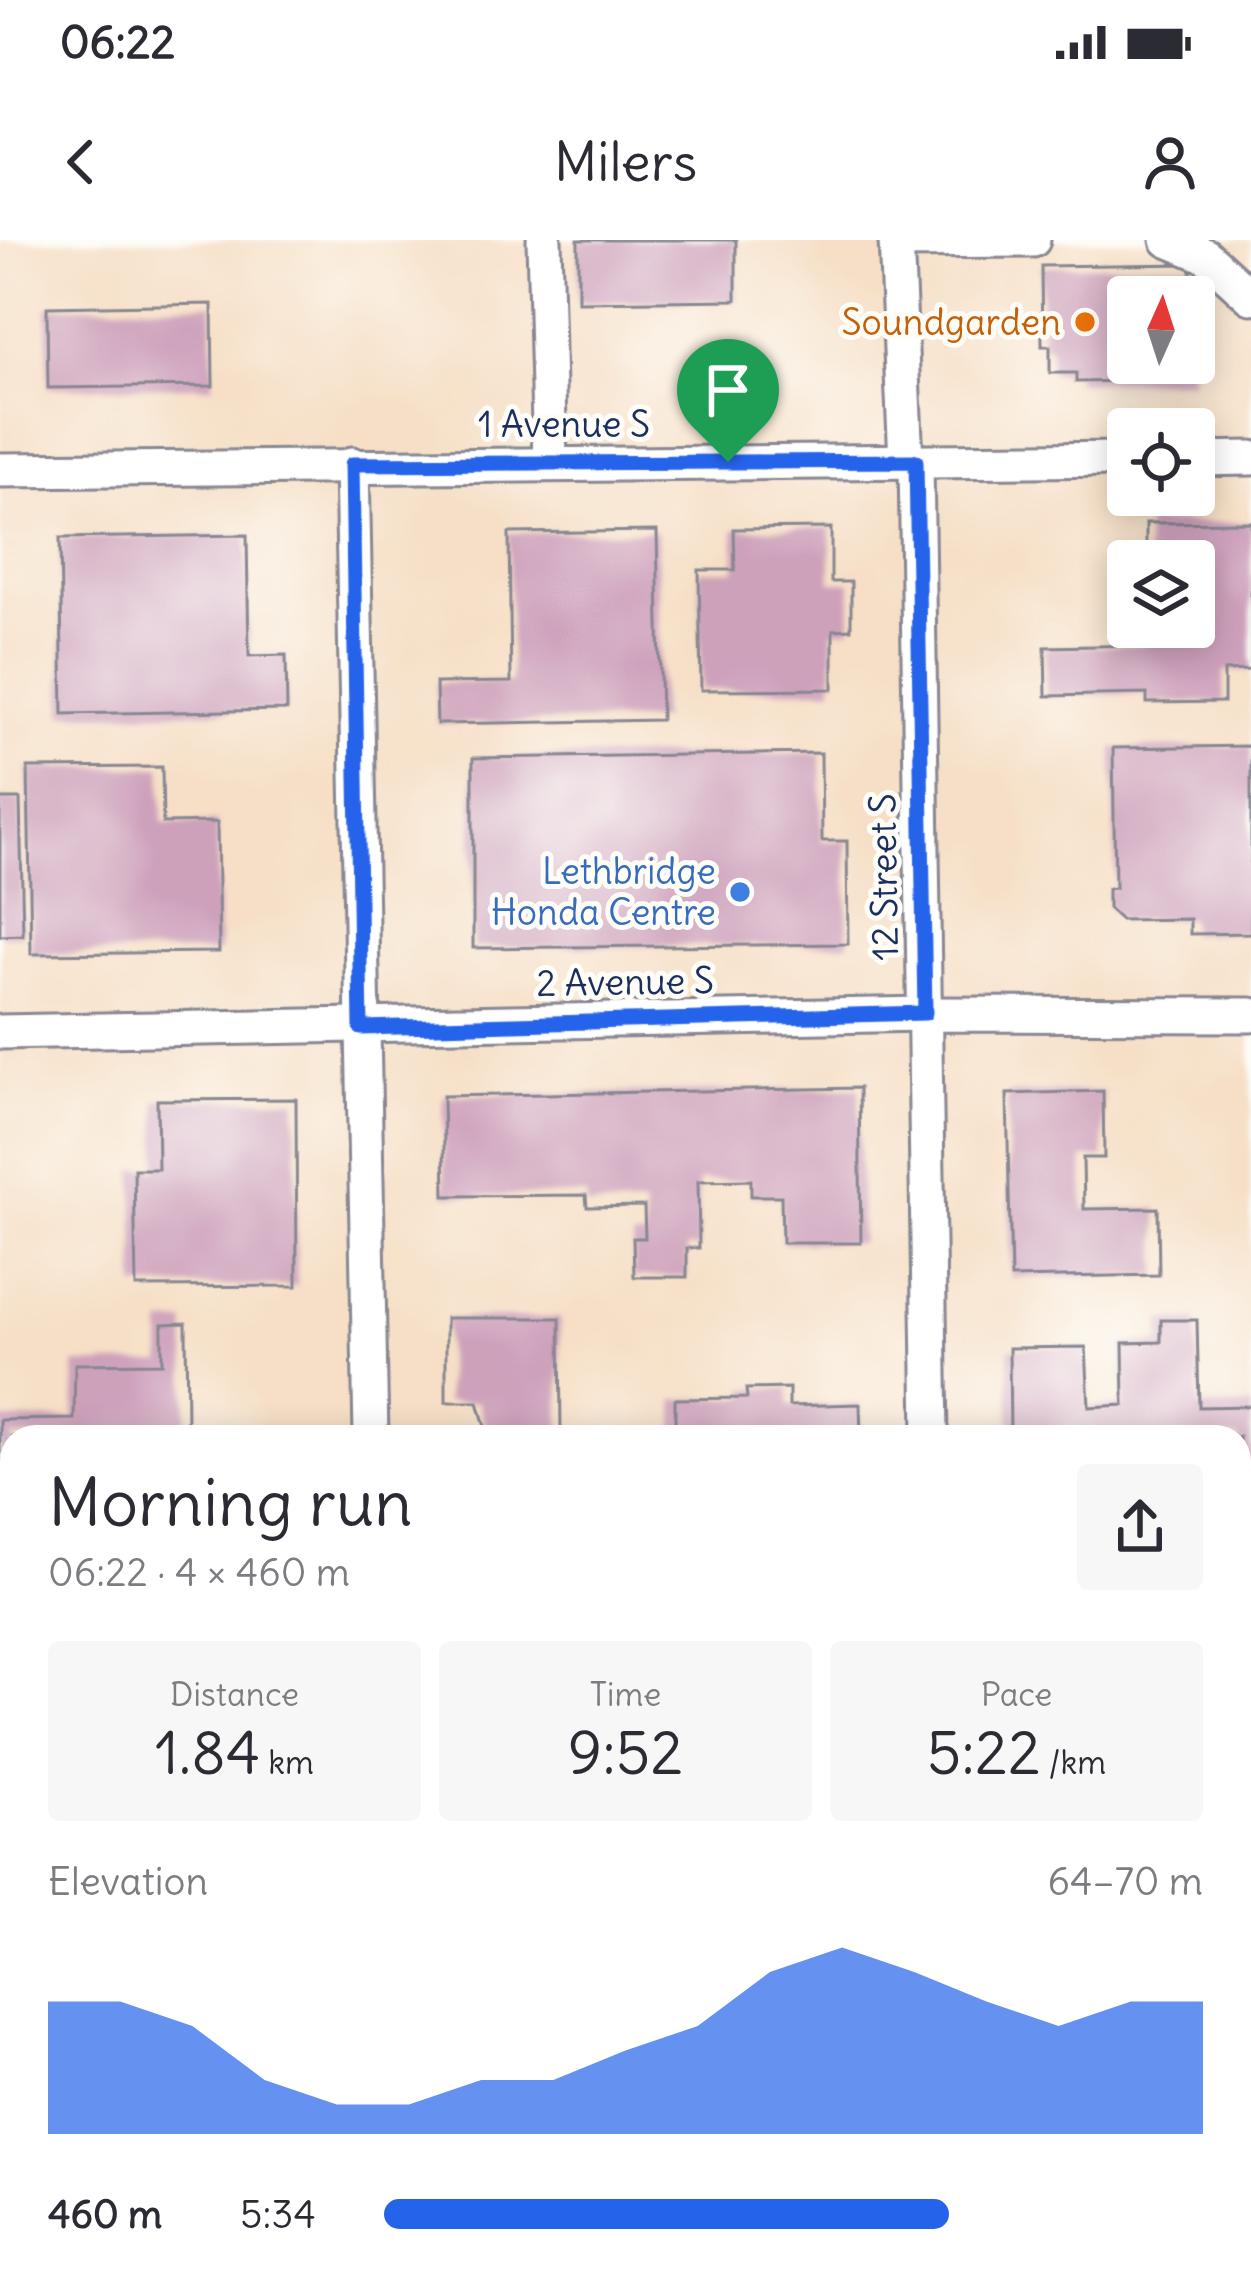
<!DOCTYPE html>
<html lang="en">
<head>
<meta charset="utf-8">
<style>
  :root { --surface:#fff; --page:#f7f7f7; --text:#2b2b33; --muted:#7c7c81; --accent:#2563eb }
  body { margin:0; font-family:Delius,sans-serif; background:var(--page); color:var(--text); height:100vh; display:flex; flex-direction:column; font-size:45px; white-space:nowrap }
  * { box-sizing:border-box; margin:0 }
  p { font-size:39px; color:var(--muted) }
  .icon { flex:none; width:66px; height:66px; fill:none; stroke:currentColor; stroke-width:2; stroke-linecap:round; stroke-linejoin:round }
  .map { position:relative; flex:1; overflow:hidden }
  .panel { position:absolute; left:0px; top:1185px; width:1251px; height:861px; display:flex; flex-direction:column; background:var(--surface); border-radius:36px 36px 0 0; box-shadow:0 6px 30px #0003 }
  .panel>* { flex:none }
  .needle { width:78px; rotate:3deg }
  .controls { position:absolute; left:1107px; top:36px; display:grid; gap:24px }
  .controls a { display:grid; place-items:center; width:108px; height:108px; border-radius:12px; background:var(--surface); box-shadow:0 6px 30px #0003; font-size:60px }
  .pin { position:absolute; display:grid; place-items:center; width:102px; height:102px; color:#fff; margin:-123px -51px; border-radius:50% 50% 50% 0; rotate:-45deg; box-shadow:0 0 12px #0007 }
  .pin .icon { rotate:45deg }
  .round { display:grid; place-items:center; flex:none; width:126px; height:126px; border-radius:12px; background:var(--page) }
  .head { display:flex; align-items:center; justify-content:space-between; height:204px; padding:0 48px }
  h1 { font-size:66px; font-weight:600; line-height:90px }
  .stats { display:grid; grid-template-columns:repeat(3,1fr); gap:18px; height:204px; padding:12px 48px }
  .stats div { display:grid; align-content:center; border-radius:12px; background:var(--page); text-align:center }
  .stats b { font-size:60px; font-weight:600 }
  .stats small { font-size:33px; font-weight:400 }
  .stats p { font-size:33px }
  .chart { height:336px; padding:24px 48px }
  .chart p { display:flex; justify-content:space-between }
  .chart svg { width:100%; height:216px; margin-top:12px; fill:var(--accent); opacity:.7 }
  ul { padding:0 48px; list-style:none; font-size:39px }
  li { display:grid; grid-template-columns:192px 144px 1fr; align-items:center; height:90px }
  li i { height:30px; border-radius:15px; background:var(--accent) }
  .status { display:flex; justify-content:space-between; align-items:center; height:84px; padding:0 60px; background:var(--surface); direction:ltr }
  .status svg { height:33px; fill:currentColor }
  header { display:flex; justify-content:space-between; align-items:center; height:156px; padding:0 48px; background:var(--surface); font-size:54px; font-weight:600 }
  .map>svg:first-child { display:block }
  .building { fill:#cea1bb }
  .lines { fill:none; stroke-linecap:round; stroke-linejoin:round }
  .minor-casing { stroke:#888792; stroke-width:39 }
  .major-casing { stroke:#888792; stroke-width:48 }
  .minor { stroke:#fff; stroke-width:33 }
  .major { stroke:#f9bf6c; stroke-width:42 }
  .route-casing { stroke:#fff; stroke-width:24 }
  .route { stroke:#2563eb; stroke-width:15 }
  .food-dot { fill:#e8710a; stroke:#fdfcf7; stroke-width:4.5 }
  .shop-dot { fill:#3f7fe0; stroke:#fdfcf7; stroke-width:4.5 }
  .labels { text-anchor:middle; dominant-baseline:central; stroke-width:10; stroke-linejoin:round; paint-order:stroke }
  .food-label { font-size:36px; fill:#c56008; stroke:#fdfcf7; text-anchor:end }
  .street-label { font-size:36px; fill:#1b2f5e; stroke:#fdfcf7 }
  .shop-label { font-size:36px; fill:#366cbe; stroke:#fdfcf7; text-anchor:end }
</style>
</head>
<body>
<div class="status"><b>06:22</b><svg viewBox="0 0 49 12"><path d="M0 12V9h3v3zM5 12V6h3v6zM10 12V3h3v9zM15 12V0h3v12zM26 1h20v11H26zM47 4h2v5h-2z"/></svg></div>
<header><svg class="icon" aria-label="back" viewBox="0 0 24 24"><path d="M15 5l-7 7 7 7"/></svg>Milers<svg class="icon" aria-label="person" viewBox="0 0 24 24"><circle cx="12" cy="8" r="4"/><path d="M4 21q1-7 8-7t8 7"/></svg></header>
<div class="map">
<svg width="1251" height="2044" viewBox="0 0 1251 2044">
  <rect width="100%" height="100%" fill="#fdfcf7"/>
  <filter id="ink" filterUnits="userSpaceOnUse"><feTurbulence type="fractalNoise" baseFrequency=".00833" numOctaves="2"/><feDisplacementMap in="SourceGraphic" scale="24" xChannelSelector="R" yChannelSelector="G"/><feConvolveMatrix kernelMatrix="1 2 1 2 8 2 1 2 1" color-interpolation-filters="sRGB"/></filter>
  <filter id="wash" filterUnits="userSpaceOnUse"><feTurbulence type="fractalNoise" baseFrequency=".004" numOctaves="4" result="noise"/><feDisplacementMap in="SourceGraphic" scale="48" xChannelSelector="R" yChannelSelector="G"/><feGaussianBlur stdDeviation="2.7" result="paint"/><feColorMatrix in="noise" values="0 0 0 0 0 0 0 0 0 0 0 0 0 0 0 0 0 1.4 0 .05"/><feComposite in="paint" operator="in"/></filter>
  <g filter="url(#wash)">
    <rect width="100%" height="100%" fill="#f6dfc6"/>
    <g id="blocks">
      <g class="building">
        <path d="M578,0H736V60L578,62Z"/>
        <path d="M1191,24V57H1128V123H1192V140L1076,142V133H1050V106H1042L1041,26Z"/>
        <path d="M212,64L213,146L48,148L47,67Z"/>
        <path d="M1251,282V430L1224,431V462L1147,463V454L1046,456L1045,407L1147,405V387H1194V321H1146V283Z"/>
        <path d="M831,288V342H851V389L833,390V449L701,450L699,330H735L734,289Z"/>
        <path d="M657,291L661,480L437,484L436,443L511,442L509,293Z"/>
        <path d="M247,295L249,416L286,415L287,470L63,474L60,298Z"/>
        <path d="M1251,506V693L1190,694V679L1121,680L1108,668V649L1115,648L1113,508Z"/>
        <path d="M821,513L822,601H847L848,704L473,708V518Z"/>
        <path d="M162,527L163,583L217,582L219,712L31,714L28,528Z"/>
        <path d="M0,559H20L23,695L0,696Z"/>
        <path d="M859,848L861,1003H782L781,956H751V940L698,941L699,1008H687V1037H634L633,998H645L644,966L587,967L586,955L445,956L443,856Z"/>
        <path d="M1103,851L1104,918H1083L1084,969L1158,968L1159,1035L1011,1038L1007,854Z"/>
        <path d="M296,859L297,1046L136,1047L134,929H158L157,860Z"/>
        <path d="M446,1078H560L561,1197H488L478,1162H446Z"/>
        <path d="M1161,1080H1197L1199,1167L1251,1166V1258H1239V1197H1010L1009,1108L1086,1107L1089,1167L1124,1165L1123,1103L1161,1102Z"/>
        <path d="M186,1083L187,1187H224V1197H12V1280H0V1180L74,1179L75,1124L162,1123V1084Z"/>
        <path d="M789,1148V1166L860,1164L861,1197H675V1159L747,1158L746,1149Z"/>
        <rect x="1239" y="1473" width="12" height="111"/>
        <rect x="0" y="1725" width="12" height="76"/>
        <path d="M1245,1730L1251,1731V1788L1246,1789Z"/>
        <rect x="0" y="1812" width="12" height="102"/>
        <path d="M1239,1983H1247L1248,2041L1180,2044V2034H1239Z"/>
        <path d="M0,1986H12V2034H65V2044H0Z"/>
        <path d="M131,2034H319L320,2044H131Z"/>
        <rect x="466" y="2034" width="75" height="10"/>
        <path d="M599,2034H653V2040L600,2044Z"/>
        <path d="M753,2034H825V2044H754Z"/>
        <path d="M1035,2034H1099V2040L1037,2044Z"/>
        <rect x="1102" y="2034" width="70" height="10"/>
      </g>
    </g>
  </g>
  <g filter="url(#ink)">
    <use href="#blocks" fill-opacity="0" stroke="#888792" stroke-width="3"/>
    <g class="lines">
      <g class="minor-casing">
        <g id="minor">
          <path d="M544,0L550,223"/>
          <path d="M896,0L906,221"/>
          <path d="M1168,0L1206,16L1251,57"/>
          <path d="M896,1L1033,0"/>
          <path d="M1194,219L1251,218"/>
          <path d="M916,221L931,1197"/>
          <path d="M352,224L371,1197"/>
          <path d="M0,230L1128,219"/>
          <path d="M0,792L925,774L1251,775"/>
          <path d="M0,1625H12"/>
          <path d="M1239,1629H1251"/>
          <path d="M378,2034V2044"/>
          <path d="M933,2034V2044"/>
        </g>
      </g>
      <g class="major-casing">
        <g id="major">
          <path d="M1239,1333H1251"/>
          <path d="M0,1347H12"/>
        </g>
      </g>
      <use href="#minor" class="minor"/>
      <use href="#major" class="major"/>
    </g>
  </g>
  <g class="lines" filter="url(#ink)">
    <g class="route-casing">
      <path id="route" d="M916,221L925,773L361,788L352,224Z"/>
    </g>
    <use href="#route" class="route"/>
  </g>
  <circle class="food-dot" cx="1085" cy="82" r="12"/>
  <circle class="shop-dot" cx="740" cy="652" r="12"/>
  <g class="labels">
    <g class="food-label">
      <text x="1061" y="82">Soundgarden</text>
    </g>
    <g class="street-label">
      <text x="564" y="184">1 Avenue S</text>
      <text transform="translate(884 637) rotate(-91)">12 Street S</text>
      <text transform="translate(625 742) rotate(-1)">2 Avenue S</text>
    </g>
    <g class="shop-label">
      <text x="716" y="631">Lethbridge<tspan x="716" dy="41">Honda Centre</tspan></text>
    </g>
  </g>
</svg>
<div class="controls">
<a><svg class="needle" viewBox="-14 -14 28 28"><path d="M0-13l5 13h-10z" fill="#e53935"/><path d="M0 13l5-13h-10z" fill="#7c7c81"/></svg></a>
<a><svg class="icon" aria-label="locate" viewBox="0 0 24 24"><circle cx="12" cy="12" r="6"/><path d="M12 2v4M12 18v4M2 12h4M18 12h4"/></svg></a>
<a><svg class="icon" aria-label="layers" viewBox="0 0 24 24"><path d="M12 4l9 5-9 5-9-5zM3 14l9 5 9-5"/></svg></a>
</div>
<div class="pin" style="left:728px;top:222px;background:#1e9e55"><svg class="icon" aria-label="arrive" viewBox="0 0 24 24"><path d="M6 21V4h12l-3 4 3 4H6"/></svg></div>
<section class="panel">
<div class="head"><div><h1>Morning run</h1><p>06:22 · 4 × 460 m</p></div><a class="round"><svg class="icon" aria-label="share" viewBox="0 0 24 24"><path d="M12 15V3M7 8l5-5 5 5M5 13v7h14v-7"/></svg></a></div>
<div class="stats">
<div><p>Distance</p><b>1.84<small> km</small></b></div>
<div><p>Time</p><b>9:52</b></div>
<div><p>Pace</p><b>5:22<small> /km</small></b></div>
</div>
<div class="chart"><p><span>Elevation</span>64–70 m</p>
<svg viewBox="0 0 160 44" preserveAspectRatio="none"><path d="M0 44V17L10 17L20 22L30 33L40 38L50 38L60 33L70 33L80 27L90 22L100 11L110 6L120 11L130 17L140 22L150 17L160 17V44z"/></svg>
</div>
<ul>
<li><b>460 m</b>5:34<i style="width:69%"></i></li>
</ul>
</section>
</div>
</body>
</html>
